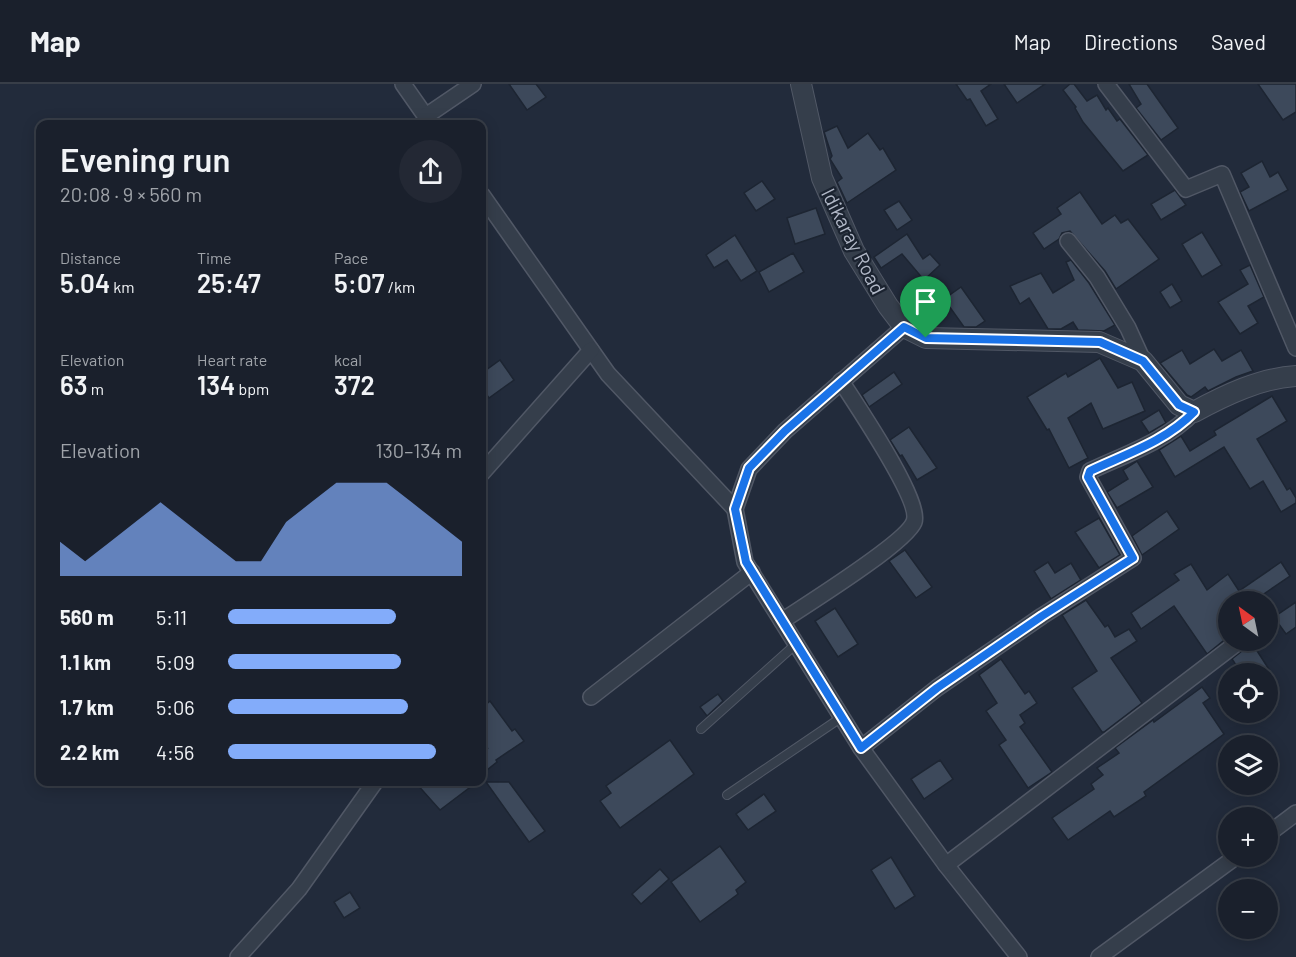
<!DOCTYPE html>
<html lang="en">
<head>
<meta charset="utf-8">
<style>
  :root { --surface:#1a202c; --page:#232834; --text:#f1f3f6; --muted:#9fa3a9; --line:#383e48; --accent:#83acfa }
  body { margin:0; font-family:Barlow,sans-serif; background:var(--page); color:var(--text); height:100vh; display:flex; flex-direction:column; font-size:22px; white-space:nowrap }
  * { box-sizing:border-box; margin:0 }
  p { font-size:20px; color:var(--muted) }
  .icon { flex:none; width:33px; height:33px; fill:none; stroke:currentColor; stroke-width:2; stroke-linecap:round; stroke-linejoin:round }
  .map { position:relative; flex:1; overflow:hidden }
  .side { position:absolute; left:36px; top:36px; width:450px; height:666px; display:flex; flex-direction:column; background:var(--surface); border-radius:12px; box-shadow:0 3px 15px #0003,0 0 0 2px var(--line) }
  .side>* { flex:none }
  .needle { width:39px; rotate:327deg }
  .buttons { position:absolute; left:1218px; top:507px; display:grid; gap:12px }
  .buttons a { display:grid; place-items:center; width:60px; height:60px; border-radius:50%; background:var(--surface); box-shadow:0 3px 15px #0003,0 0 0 2px var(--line); font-size:30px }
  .pin { position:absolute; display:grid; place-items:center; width:51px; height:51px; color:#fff; margin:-62px -26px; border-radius:50% 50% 50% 0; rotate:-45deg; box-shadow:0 0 6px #0007 }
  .pin .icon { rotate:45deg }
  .round { display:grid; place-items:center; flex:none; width:63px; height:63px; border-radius:32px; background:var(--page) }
  .headline { display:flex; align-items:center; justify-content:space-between; height:102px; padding:0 24px }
  h1 { font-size:33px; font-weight:600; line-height:45px }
  .stats { display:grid; grid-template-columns:repeat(3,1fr); gap:9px; height:102px; padding:6px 24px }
  .stats div { display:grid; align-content:center }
  .stats b { font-size:26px; font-weight:600 }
  .stats small { font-size:16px; font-weight:400 }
  .stats p { font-size:16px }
  .chart { height:168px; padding:12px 24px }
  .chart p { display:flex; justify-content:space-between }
  .chart svg { width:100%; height:108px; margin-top:6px; fill:var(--accent); opacity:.7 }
  ul { padding:0 24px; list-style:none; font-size:20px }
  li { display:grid; grid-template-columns:96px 72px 1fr; align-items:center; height:45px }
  li i { height:15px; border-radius:8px; background:var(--accent) }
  header { display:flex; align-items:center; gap:36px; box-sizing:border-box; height:84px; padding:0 30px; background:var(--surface); border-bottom:2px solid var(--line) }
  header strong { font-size:28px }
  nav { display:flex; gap:33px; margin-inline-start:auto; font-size:21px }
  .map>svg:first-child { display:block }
  .building { fill:#3d495b; stroke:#1d2532; stroke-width:1.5 }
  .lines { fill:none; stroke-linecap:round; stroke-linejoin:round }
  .service-casing { stroke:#515866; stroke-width:10 }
  .minor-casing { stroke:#515866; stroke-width:18 }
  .tertiary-casing { stroke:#515866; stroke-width:22 }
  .service { stroke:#353e4b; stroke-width:8 }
  .minor { stroke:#353e4b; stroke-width:15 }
  .tertiary { stroke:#353e4b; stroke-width:20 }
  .route-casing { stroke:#fff; stroke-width:12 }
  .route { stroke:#1a73e8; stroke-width:8 }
  .labels { text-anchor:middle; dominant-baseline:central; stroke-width:4.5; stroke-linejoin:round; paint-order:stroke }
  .street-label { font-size:20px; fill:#b1b8c7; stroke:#1b2330 }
</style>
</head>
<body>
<header>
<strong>Map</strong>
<nav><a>Map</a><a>Directions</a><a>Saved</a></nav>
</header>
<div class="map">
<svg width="1296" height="873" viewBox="0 0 1296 873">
  <rect width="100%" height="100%" fill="#222b3b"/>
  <g class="building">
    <path d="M509,0H536L546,13L527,26Z"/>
    <path d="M956,0H991L981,7L998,35L986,42L970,15L967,16Z"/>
    <path d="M1004,0H1045L1017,19Z"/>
    <path d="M1070,0H1074L1087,17L1097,11L1106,26L1108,24L1117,37L1120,35L1148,71L1123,87L1083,38L1075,24L1076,23L1063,6Z"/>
    <path d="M1129,0H1147L1178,44L1161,56L1136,24L1141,20Z"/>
    <path d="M1258,0H1296V28L1283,36Z"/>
    <path d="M837,42L848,64L868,49L880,66L883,64L896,86L847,119L837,98L842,94L830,75L832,72L824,48Z"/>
    <path d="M1262,77L1270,93L1278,88L1288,106L1249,127L1240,108L1249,103L1241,89Z"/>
    <path d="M762,97L775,115L756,127L744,109Z"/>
    <path d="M1175,106L1186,121L1161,136L1151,120Z"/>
    <path d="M1080,108L1102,140L1115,131L1121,139L1128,135L1159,175L1116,205L1105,187L1070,147L1062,149L1059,155L1044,165L1033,149L1061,130L1057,124Z"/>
    <path d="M899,117L912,136L897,146L884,126Z"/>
    <path d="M816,124L825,150L795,160L787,134Z"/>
    <path d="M1202,148L1222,181L1202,193L1182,160Z"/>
    <path d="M907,150L923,175L930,170L940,181L924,196L902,170L881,184L874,173Z"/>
    <path d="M735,151L757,187L741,197L727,176L714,184L706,171Z"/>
    <path d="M793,169L804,188L769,208L759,188Z"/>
    <path d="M1071,176L1089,199L1115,241L1104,247L1078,246L1073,238L1061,245H1048L1029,214L1020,220L1010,202L1041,189L1053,209L1074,196L1066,178Z"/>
    <path d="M1250,181L1264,213L1248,222L1258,239L1240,250L1218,218L1248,200L1240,186Z"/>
    <path d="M928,200L940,215L916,234L904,219Z"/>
    <path d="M1172,200L1182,217L1170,224L1160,208Z"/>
    <path d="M961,203L985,237L976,243H964L944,215Z"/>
    <path d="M1214,265L1222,277L1241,266L1253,287L1236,293L1208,307L1205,303L1191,313L1187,311L1160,279L1182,266L1190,280Z"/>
    <path d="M1100,274L1118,304L1132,298L1145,327L1103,345L1091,319L1068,334L1088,374L1069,384L1049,345L1047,346L1027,313L1066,289L1068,293Z"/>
    <path d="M500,276L514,296L489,314L482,304V289Z"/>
    <path d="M894,288L902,300L869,323L862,311Z"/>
    <path d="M1272,312L1287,337L1257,355L1287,406L1290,404L1296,414V419L1281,428L1263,397L1250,405L1224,363L1175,393L1159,366L1181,352L1190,367L1216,351L1214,347Z"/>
    <path d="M1159,326L1166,339L1149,349L1141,337Z"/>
    <path d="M909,343L937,384L917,396L902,371L900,372L890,356Z"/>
    <path d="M1137,377L1153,403L1117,424L1107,408L1128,395L1123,386Z"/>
    <path d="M1167,427L1179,445L1142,471L1132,452Z"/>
    <path d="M1099,434L1120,471L1099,484L1075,448Z"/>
    <path d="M905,466L932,503L916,514L889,477Z"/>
    <path d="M1048,478L1055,489L1071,479L1081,496L1051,515L1034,487Z"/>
    <path d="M1281,478L1290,492L1252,518H1228V553L1207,570L1174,522L1141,545L1131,529L1179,496L1174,490L1191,480L1207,506L1228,490L1239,507Z"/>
    <path d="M1086,516L1105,543L1108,541L1115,553L1129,545L1137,557L1111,574L1142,619L1104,648H1102L1072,604L1097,587L1062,531Z"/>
    <path d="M1296,518V543L1286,550L1278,539L1277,531Z"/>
    <path d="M835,524L858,560L838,573L815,537Z"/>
    <path d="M1252,559L1272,590H1242L1232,575Z"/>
    <path d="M1001,575L1025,610L1029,607L1037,619L1020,631L1025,639L1020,643L1052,688L1028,704L999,661L1006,656L986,627L997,619L979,591Z"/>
    <path d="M1202,603L1210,614L1203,619L1224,650L1144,708L1146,712L1114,733L1110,727L1068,756L1052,734L1094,705L1091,700L1103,691L1097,684L1119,669L1115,664L1153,636L1154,638Z"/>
    <path d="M718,610L723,617L707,632L700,623Z"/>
    <path d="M490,617L512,647L515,645L524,657L496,676L497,678L482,690V658L488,665L482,656V624Z"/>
    <path d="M670,656L694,690L620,744L600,717L611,709L606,702Z"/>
    <path d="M940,676L953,695L924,715L911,695Z"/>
    <path d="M415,698H477L440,726Z"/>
    <path d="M486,698H509L545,747L529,758Z"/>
    <path d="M764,710L776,727L748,746L736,730Z"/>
    <path d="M720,762L746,798L736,806L738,810L700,838L671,798Z"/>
    <path d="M891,773L915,812L895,825L871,786Z"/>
    <path d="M660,785L669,795L641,820L632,810Z"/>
    <path d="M350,808L360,824L344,834L334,818Z"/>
  </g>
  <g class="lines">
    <g class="service-casing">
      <g id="service">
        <path d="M701,645L796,560"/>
        <path d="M727,711L842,633"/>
      </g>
    </g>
    <g class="minor-casing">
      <g id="minor">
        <path d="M403,0L431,40"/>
        <path d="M1106,0L1186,105L1222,90L1296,264"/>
        <path d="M426,32L473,0"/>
        <path d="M482,111L608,290L735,425"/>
        <path d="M1068,157L1097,193L1128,244L1143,277"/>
        <path d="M904,243L785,347L749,385L735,425L745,478L861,664L946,781L1019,873"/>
        <path d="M482,389L591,266"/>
        <path d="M782,537C806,521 906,459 914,438C922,417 855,319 841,297"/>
        <path d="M1268,537L1269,536"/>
        <path d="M591,613L752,488"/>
        <path d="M861,664L937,604L1042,532L1133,474L1088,393L1090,387C1126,370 1166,357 1194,328"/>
        <path d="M1268,750L1296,729"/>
        <path d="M946,781L1241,556"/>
        <path d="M238,873L299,805L375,698"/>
        <path d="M1099,873L1237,772"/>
      </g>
    </g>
    <g class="tertiary-casing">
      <path id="tertiary" d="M801,0L822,94L854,167L888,222L904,243L926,254L1099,258L1143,277L1179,321L1194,328C1225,311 1261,294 1296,292"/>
    </g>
    <use href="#service" class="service"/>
    <use href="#minor" class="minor"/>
    <use href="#tertiary" class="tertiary"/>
  </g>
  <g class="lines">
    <g class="route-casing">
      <path id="route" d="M904,243L926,254L1100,258L1143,277L1179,321L1194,328C1166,357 1126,370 1090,387L1088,393L1133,474L1042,532L937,604L861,664L746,478L735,425L749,384L785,347Z"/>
    </g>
    <use href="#route" class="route"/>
  </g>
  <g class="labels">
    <g class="street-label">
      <text transform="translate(854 157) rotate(63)">Idikaray Road</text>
    </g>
  </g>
</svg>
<div class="buttons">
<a><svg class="needle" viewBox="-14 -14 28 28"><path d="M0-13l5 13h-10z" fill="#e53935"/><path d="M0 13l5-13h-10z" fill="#9fa3a9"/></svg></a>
<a><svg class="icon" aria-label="locate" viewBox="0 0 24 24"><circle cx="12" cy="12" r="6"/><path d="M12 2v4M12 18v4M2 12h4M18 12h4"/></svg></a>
<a><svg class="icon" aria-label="layers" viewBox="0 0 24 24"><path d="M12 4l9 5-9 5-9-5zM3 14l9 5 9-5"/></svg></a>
<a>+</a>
<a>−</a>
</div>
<div class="pin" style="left:926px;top:254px;background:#1e9e55"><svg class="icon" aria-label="arrive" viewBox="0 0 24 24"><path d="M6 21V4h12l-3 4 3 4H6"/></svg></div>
<section class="side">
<div class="headline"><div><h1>Evening run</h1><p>20:08 · 9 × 560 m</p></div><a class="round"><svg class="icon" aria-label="share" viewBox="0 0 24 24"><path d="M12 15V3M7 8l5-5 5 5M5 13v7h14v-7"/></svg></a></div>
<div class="stats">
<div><p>Distance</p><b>5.04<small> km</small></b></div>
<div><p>Time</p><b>25:47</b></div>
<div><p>Pace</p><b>5:07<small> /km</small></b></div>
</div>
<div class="stats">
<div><p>Elevation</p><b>63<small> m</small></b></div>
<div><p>Heart rate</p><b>134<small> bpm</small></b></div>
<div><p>kcal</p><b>372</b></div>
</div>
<div class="chart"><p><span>Elevation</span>130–134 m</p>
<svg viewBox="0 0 160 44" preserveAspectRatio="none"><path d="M0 44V30L10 38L20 30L30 22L40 14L50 22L60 30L70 38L80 38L90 22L100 14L110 6L120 6L130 6L140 14L150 22L160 30V44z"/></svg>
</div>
<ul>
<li><b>560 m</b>5:11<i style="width:72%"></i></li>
<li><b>1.1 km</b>5:09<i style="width:74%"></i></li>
<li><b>1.7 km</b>5:06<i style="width:77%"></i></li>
<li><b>2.2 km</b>4:56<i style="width:89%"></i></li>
</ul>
</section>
</div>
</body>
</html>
